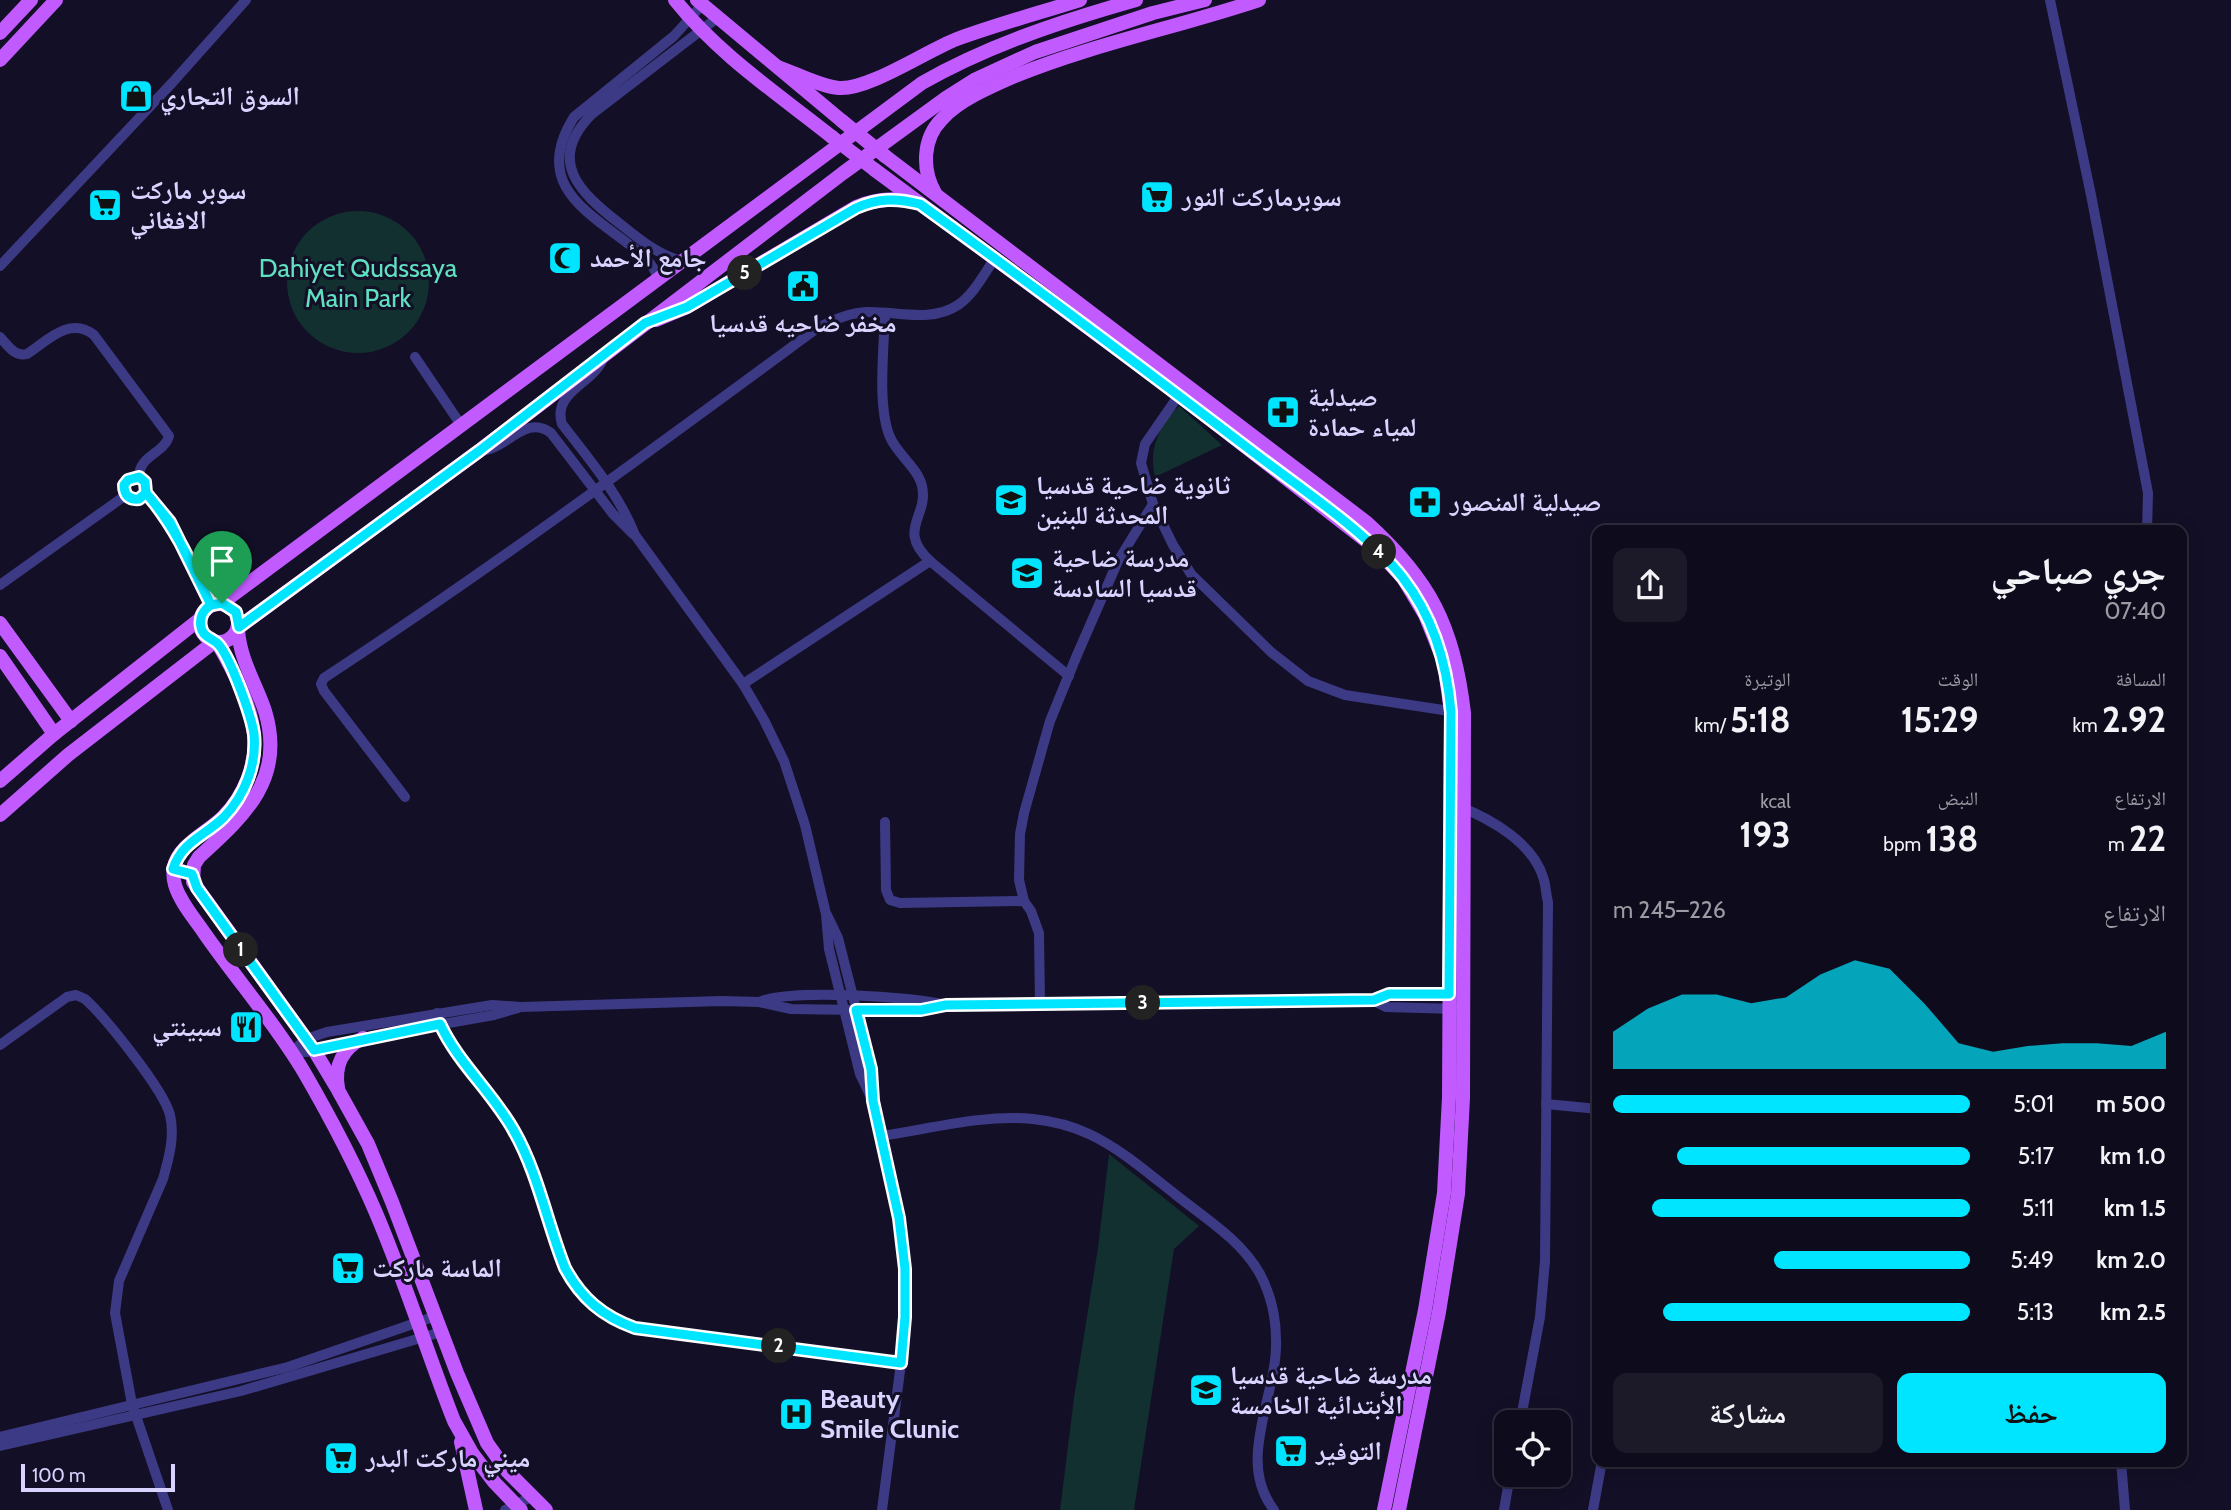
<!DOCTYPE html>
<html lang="ar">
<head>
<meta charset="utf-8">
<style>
  :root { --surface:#0e0b1c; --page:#1c1929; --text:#f1f3f6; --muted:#9b9ba3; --line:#2e2b3b; --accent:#00e5ff }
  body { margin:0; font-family:Cabin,"Noto Naskh Arabic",sans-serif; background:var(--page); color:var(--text); direction:rtl; height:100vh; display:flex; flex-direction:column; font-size:26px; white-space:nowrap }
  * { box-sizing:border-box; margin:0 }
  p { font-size:23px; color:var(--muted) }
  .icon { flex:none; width:38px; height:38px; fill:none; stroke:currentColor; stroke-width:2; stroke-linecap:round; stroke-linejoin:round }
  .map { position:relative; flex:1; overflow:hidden; direction:ltr }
  .panel { position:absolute; left:1592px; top:525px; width:595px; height:942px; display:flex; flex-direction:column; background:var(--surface); border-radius:14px; box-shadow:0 4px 18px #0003,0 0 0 2px var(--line); direction:rtl }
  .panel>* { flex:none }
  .fabs { position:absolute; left:1494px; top:1410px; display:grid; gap:14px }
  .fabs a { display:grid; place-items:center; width:77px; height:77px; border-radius:14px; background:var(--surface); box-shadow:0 4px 18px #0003,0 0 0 2px var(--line); font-size:35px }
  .scale { position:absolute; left:21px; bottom:18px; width:154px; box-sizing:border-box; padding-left:7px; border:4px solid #d9d4ff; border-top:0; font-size:19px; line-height:24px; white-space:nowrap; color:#d9d4ff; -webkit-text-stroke:5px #130f26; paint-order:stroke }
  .pin { position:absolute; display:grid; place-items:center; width:60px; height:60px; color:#fff; margin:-72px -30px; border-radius:50% 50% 50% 0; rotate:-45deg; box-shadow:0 0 7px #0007 }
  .pin .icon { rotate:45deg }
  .km { position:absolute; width:35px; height:35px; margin:-18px; border-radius:50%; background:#222; color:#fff; font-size:19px; line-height:35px; text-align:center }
  .round { display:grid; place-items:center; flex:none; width:74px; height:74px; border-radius:14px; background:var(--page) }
  .overview { display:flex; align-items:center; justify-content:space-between; height:119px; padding:0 21px }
  h1 { font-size:38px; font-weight:700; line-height:52px }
  .metrics { display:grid; grid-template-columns:repeat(3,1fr); gap:10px; height:119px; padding:7px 21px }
  .metrics div { display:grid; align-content:center }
  .metrics b { font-size:35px; font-weight:700 }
  .metrics small { font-size:19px; font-weight:400 }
  .metrics p { font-size:19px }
  .chart { height:196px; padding:14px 21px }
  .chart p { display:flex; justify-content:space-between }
  .chart svg { width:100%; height:126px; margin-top:7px; fill:var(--accent); opacity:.7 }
  .cta { display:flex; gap:14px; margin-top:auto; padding:14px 21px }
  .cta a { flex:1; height:80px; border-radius:14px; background:var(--accent); color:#111; font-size:28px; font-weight:700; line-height:80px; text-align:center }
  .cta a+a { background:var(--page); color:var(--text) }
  ul { padding:0 21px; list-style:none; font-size:23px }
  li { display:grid; grid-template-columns:112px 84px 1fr; align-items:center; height:52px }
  li i { height:18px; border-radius:9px; background:var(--accent) }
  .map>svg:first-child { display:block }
  .green { fill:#12302f }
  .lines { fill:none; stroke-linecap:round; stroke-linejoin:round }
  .minor { stroke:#3d3a85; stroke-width:10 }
  .major { stroke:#c25bff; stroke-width:14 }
  .major-bridge { stroke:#c25bff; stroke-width:14 }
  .route-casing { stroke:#fff; stroke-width:14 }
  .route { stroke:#00e5ff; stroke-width:9 }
  .labels { text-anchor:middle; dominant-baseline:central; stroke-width:6; stroke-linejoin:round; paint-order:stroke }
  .poi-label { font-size:26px; font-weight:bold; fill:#d9d4ff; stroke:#130f26; text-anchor:start }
  .park-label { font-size:26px; fill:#5fe0c0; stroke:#130f26 }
</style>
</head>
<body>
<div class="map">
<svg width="2231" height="1510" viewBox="0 0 2231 1510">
  <rect width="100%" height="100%" fill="#130f26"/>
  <g class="green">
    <circle cx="358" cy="282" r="71"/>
    <path d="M1179,406L1222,445L1155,477C1148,450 1159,425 1179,406Z"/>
    <path d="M1109,1154L1199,1226L1174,1249L1134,1510H1060L1074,1398L1098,1248Z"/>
  </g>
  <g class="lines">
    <g class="minor">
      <path d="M2050,0L2091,195L2148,493L2147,530"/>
      <path d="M684,262C658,255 640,240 619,223C579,192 546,160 592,114L717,18"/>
      <path d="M0,266L172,83L246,0"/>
      <path d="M658,279C653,262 641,253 627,243C581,208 534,181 574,117L674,36L702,5"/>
      <path d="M885,313C884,347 877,407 890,437C897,454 918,468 922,486C929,517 896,529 930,561L1069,676"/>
      <path d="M0,337C8,346 15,357 27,354C48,340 70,316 94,335L169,436C164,454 139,455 139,477"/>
      <path d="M415,357L461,425"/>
      <path d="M603,359C593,384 552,392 562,424C589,459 619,494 635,535L743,684L764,720L784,761L805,825L826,914L829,949L860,1074L873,1101"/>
      <path d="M1183,389L1145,444L1141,463L1153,504L1173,545L1191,574L1271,652L1308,681L1345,695L1456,712"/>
      <path d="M479,451C506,451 525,413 551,433L613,514L633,534"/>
      <circle cx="136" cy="488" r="11"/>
      <path d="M146,493L170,522L211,605"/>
      <path d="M0,585L126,495"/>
      <path d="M743,684L930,561"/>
      <path d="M405,797L324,691L321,684L324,678C492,568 654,448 816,329C832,320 848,313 867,312C897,311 931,323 958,305C974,294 984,274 995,258"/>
      <path d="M1458,806C1491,819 1534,843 1544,880C1546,887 1546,895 1548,902L1545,1261L1540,1317L1520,1423"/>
      <path d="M885,822L886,890L890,900L900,903L1024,901"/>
      <path d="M827,915L838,938L869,1059L873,1101L899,1218L905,1269V1317L901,1363L882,1510"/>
      <path d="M1374,1001L1386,1007L1457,1009"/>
      <path d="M759,1002C789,989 913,996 946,1005L1374,1001L1389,994L1457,995"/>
      <path d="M1040,1004L1039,933L1031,911L1024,901L1019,880L1020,834L1024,813L1050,721L1077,655L1118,561L1153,504"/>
      <path d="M437,1013C452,1057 491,1090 514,1130C538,1173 547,1223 564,1268C584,1304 613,1324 654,1332L901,1363"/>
      <path d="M0,1045L67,997L76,995L85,999C105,1017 164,1090 170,1115C175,1136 169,1158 163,1179L119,1281L115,1313L132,1404L168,1510"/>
      <path d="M292,1052L306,1039L327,1032L492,1005L521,1007L722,1001L759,1002L791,1009L856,1010H921L944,1006"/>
      <path d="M292,1052H307L363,1038L494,1015L518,1008"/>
      <path d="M1546,1104L1598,1109"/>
      <path d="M881,1136C930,1129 984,1114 1033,1119C1052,1121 1072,1126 1089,1134C1121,1149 1148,1173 1176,1195C1205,1218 1241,1240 1260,1274C1271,1295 1276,1317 1276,1340C1278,1395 1235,1460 1274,1510"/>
      <path d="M0,1437L288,1367L436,1316"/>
      <path d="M0,1446L241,1391L441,1332"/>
      <path d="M2121,1461L2125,1510"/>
      <path d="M505,1510L531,1497"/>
      <path d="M1504,1510L1510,1475"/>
      <path d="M1593,1510L1602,1461"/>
    </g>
    <g class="major">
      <path d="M675,0C718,54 778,94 832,137"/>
      <path d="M697,0L842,121"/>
      <path d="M0,33L31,0"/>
      <path d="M0,60L56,0"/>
      <path d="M778,67C795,73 822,87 839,88C869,90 926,51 957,39C998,24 1039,13 1080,0"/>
      <path d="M885,156L1366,522C1430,580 1454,626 1464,713L1463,1098L1458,1194L1439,1312L1399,1510"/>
      <path d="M875,170L1179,395L1374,547L1403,578L1425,615L1444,662L1451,712L1449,1097L1444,1193L1425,1310L1384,1510"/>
      <path d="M935,193C922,170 922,139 942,119C959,100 992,86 1015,76C1094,44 1178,27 1259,0"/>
      <path d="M656,320L687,307L856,207C876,199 895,197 916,202"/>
      <path d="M222,603L922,83C989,45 1062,21 1136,0"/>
      <circle cx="219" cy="623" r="19"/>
      <path d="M0,623L71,721"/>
      <path d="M239,627L479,451L843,173L946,98L976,79L1035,52L1153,13L1205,0"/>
      <path d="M238,630C240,660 256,684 265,711C286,779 244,816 199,857L194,865L193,882L314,1050L338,1090L368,1144L392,1202L457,1373L487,1443L507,1471L546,1510"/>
      <path d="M217,642C233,670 251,703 254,735C257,765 244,796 223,817C203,837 165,849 175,885C180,902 195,919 205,934C237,980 275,1023 304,1072C330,1117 355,1164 376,1213C405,1281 427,1352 454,1421L472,1453L494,1482L521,1510"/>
      <path d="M0,656L54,734"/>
      <path d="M0,781L54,734L200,619"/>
      <path d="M0,815L68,755L214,642"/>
      <path d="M338,1088C334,1066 343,1048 363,1038"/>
      <path d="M461,1442L476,1510"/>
    </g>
    <g class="major-bridge">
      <path d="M842,121L885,156"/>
      <path d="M832,137L875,170"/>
    </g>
  </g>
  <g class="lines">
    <g class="route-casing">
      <path id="route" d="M222,603L211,605L170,522L146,493L145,482L139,477L128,480L124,485C124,495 129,500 139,499L146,493C175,526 192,565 211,605C203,610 199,618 201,627C203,638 213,638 219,645C231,660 251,714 254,734C257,764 245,795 224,817C205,836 182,841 173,869L192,874L197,888L314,1050L440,1024C458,1063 493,1093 514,1131C538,1173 547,1223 565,1268C581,1298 602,1316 635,1328L901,1363L905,1317V1269L899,1218L873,1101L871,1069L856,1010H921L946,1005L1374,1000L1389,994H1449L1451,712C1447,663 1433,617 1403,578C1367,532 1300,488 1253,452C1143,368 1032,285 920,204C897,198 878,198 856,208L687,307L645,323L479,451L239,627L236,612L222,603"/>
    </g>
    <use href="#route" class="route"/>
  </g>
  <defs>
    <g id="shop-square" transform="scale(1.75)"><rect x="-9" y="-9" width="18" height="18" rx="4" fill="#00e5ff" stroke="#130f26"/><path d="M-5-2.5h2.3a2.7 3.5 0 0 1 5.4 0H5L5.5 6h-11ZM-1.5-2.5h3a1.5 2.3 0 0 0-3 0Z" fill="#111"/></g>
    <g id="supermarket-square" transform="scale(1.75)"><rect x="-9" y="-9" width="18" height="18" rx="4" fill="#00e5ff" stroke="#130f26"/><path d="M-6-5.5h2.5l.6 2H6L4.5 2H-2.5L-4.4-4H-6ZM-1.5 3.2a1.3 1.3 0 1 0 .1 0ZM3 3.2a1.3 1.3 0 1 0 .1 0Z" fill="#111"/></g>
    <g id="mosque-square" transform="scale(1.75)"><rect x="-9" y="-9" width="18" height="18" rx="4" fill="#00e5ff" stroke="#130f26"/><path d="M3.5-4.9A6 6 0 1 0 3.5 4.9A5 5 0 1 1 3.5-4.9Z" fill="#111"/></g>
    <g id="civic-square" transform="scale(1.75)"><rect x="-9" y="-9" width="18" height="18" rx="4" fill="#00e5ff" stroke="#130f26"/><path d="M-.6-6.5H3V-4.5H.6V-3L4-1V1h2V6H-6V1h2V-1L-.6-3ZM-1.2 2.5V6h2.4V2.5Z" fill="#111"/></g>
    <g id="pharmacy-square" transform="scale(1.75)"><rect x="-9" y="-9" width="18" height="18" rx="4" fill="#00e5ff" stroke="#130f26"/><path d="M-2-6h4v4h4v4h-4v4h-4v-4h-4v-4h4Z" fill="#111"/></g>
    <g id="school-square" transform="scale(1.75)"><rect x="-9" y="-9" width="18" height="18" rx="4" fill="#00e5ff" stroke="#130f26"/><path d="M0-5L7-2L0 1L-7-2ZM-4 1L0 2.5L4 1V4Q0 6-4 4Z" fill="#111"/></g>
    <g id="restaurant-square" transform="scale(1.75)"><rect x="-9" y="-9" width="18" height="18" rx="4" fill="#00e5ff" stroke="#130f26"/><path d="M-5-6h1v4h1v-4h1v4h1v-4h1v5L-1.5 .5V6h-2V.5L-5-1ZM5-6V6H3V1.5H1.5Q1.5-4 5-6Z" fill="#111"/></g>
    <g id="hospital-square" transform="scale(1.75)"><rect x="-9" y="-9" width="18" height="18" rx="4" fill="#00e5ff" stroke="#130f26"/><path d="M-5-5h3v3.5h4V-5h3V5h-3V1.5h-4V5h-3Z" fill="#111"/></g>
  </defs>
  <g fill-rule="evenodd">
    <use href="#shop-square" x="136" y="96"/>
    <use href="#supermarket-square" x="1157" y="197"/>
    <use href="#supermarket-square" x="105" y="205"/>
    <use href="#mosque-square" x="565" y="258"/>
    <use href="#civic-square" x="803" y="286"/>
    <use href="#pharmacy-square" x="1283" y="412"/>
    <use href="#school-square" x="1011" y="500"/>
    <use href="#pharmacy-square" x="1425" y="502"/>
    <use href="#school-square" x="1027" y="573"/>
    <use href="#restaurant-square" x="246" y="1027"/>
    <use href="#supermarket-square" x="348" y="1268"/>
    <use href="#school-square" x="1206" y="1390"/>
    <use href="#hospital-square" x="796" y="1414"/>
    <use href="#supermarket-square" x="1291" y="1451"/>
    <use href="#supermarket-square" x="341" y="1458"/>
  </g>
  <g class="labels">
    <g class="poi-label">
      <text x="160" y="96">السوق التجاري</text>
      <text x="130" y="190">سوبر ماركت<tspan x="130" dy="30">الافغاني</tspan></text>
      <text x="1182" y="197">سوبرماركت النور</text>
      <text x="590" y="258">جامع الأحمد</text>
      <text x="803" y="323" text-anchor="middle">مخفر ضاحيه قدسيا</text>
      <text x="1308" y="397">صيدلية<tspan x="1308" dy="30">لمياء حمادة</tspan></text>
      <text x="1036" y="485">ثانوية ضاحية قدسيا<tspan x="1036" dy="30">المحدثة للبنين</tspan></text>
      <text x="1450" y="502">صيدلية المنصور</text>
      <text x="1052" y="558">مدرسة ضاحية<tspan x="1052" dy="30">قدسيا السادسة</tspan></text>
      <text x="222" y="1027" text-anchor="end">سبينتي</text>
      <text x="372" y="1268">الماسة ماركت</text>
      <text x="1230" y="1375">مدرسة ضاحية قدسيا<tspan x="1230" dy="30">الأبتدائية الخامسة</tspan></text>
      <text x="820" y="1399">Beauty<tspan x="820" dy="30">Smile Clunic</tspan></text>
      <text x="1316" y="1451">التوفير</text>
      <text x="366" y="1458">ميني ماركت البدر</text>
    </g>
    <g class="park-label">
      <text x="358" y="268">Dahiyet Qudssaya<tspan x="358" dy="30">Main Park</tspan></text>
    </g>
  </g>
</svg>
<div class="fabs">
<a><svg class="icon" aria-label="locate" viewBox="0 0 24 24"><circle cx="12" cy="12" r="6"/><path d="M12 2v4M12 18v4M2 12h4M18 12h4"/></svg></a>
</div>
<div class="scale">100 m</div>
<div class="pin" style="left:222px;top:603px;background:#1e9e55"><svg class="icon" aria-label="arrive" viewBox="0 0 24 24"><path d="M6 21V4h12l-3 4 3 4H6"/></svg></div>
<b class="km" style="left:241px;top:950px">1</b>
<b class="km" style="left:779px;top:1346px">2</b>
<b class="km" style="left:1143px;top:1003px">3</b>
<b class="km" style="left:1379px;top:552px">4</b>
<b class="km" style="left:745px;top:273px">5</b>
<section class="panel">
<div class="overview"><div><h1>جري صباحي</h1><p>07:40</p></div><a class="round"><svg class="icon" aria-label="share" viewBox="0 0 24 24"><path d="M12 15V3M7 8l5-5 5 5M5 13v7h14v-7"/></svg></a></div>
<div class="metrics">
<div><p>المسافة</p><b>2.92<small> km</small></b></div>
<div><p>الوقت</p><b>15:29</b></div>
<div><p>الوتيرة</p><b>5:18<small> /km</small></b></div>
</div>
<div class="metrics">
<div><p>الارتفاع</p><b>22<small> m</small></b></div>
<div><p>النبض</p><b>138<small> bpm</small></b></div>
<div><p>kcal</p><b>193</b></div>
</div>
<div class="chart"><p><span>الارتفاع</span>226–245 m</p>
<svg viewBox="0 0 160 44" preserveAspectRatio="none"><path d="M0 44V31L10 23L20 18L30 18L40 21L50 19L60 11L70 6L80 9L90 21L100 35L110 38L120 36L130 35L140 35L150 36L160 31V44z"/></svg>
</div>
<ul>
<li><b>500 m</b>5:01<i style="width:100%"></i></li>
<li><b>1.0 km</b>5:17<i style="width:82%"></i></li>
<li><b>1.5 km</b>5:11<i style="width:89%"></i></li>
<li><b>2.0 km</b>5:49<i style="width:55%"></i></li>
<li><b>2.5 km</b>5:13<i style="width:86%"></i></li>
</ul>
<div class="cta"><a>حفظ</a><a>مشاركة</a></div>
</section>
</div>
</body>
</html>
